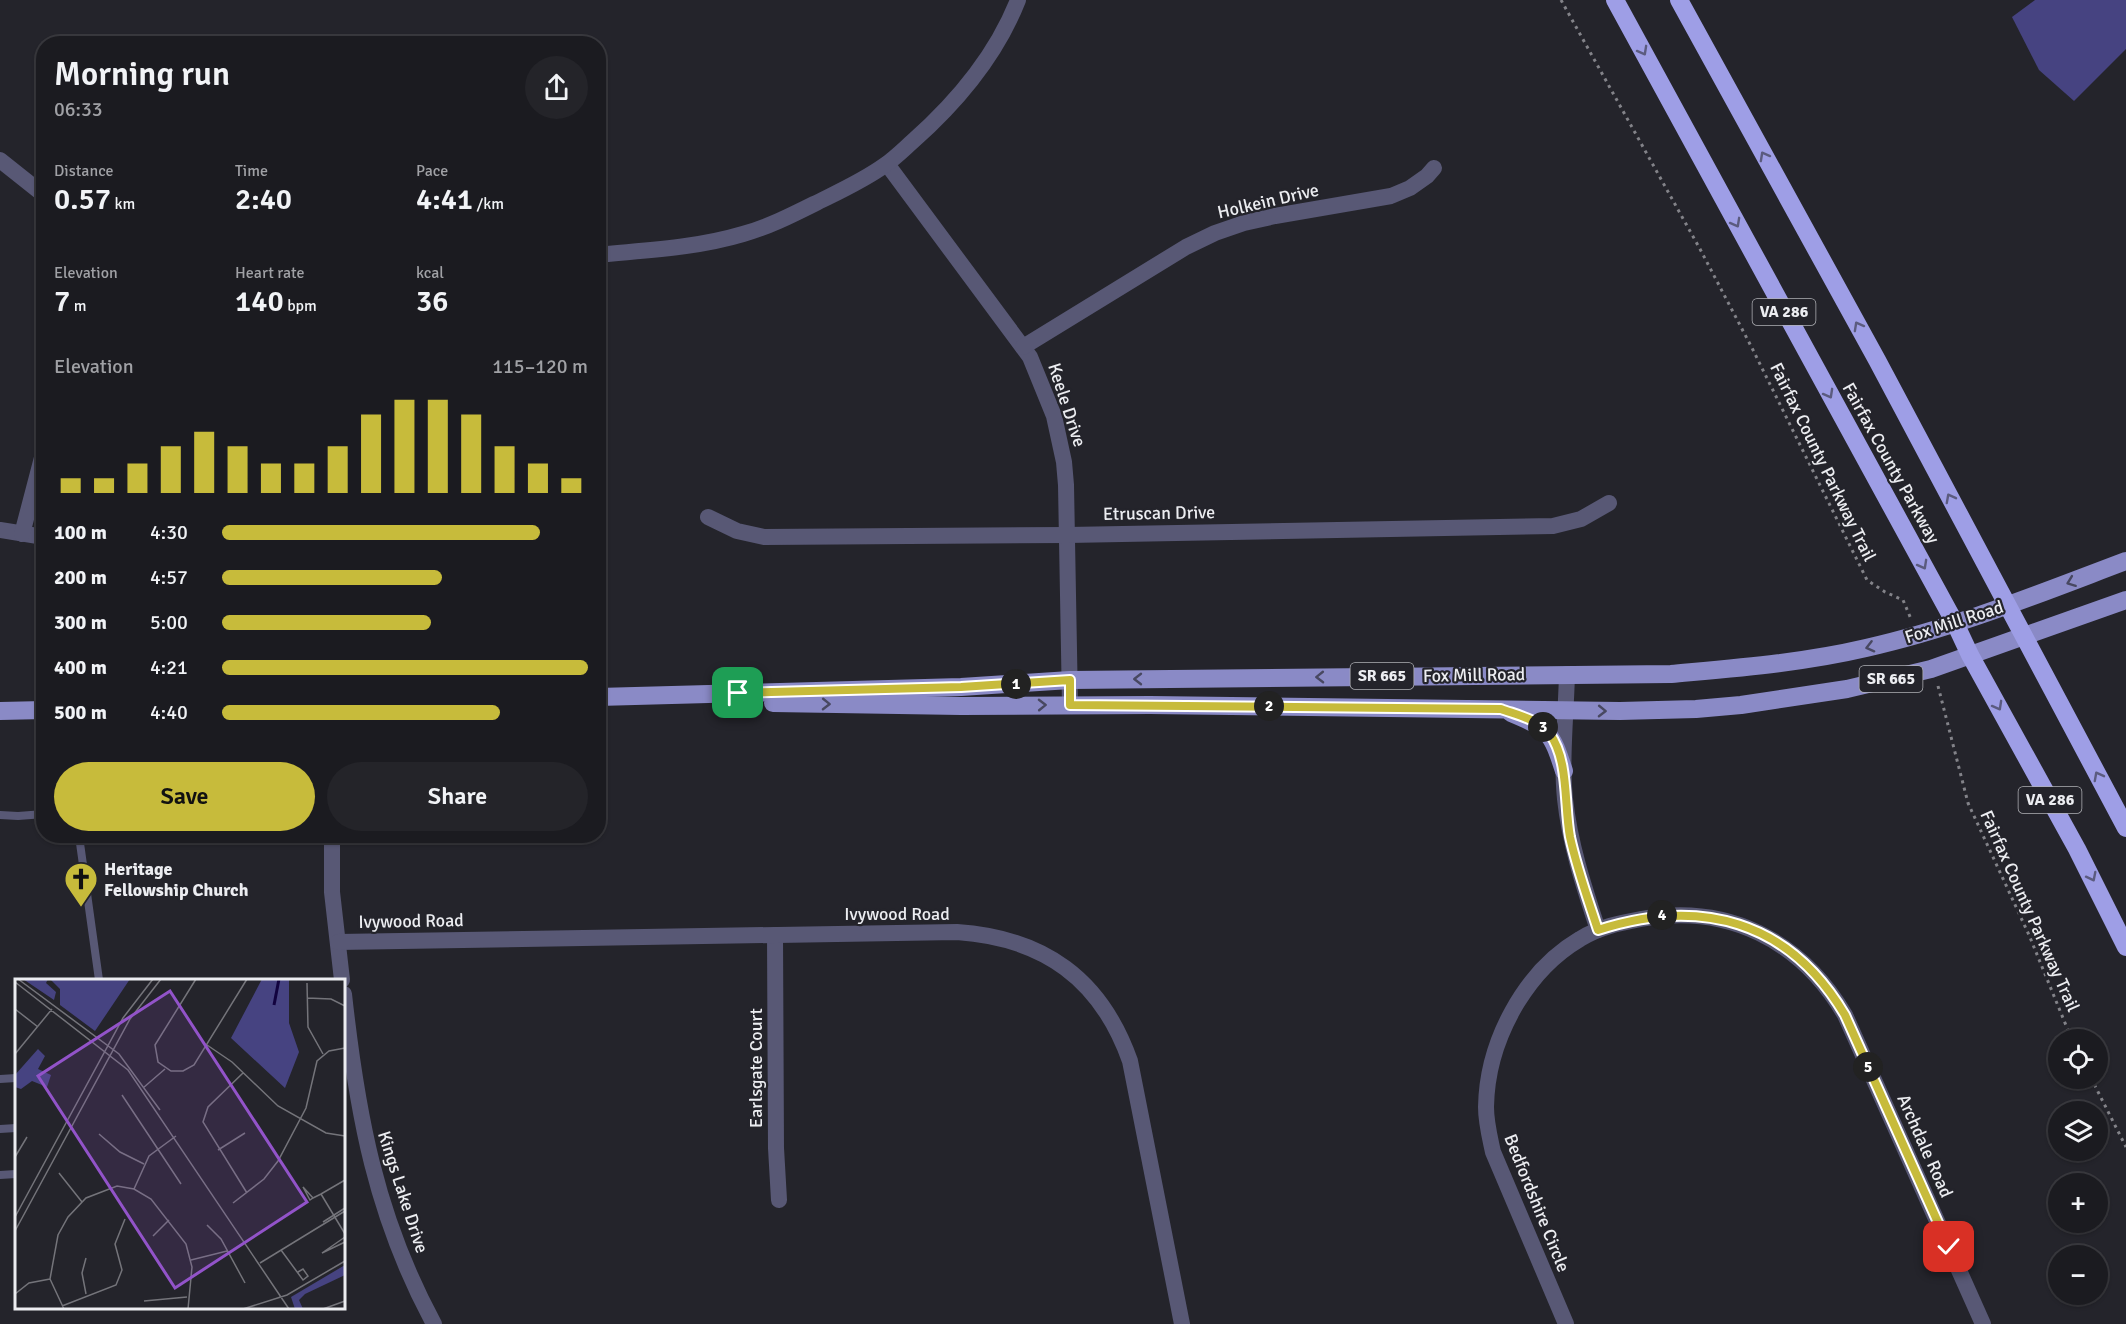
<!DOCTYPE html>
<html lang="en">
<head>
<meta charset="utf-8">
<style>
  :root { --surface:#1b1b20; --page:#242429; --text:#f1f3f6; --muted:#a0a1a5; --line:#39393e; --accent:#c7bb3b }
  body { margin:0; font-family:Signika,sans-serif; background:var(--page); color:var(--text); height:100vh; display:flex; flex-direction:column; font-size:22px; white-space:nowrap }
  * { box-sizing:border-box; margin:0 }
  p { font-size:20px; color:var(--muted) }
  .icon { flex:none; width:33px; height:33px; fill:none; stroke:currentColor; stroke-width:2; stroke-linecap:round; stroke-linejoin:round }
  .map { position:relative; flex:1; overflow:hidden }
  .panel { position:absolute; left:36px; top:36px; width:570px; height:807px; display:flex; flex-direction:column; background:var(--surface); border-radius:24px; box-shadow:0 2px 4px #0004,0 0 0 2px var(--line) }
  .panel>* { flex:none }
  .controls { position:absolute; left:2048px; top:1029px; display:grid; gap:12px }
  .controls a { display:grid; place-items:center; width:60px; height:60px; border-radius:50%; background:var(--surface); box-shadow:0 2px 4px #0004,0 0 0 2px var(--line); font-size:30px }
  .pin { position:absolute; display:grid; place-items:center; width:51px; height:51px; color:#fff; margin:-26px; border-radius:12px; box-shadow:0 3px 9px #0006 }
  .km { position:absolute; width:30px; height:30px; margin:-15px; border-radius:50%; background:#222; color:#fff; font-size:16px; line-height:30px; text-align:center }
  .round { display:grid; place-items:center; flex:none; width:63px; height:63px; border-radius:32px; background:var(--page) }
  .head { display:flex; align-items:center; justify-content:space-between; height:102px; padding:0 18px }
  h1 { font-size:33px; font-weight:600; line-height:45px }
  .metrics { display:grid; grid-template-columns:repeat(3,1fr); gap:9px; height:102px; padding:6px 18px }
  .metrics div { display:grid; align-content:center }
  .metrics b { font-size:30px; font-weight:600 }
  .metrics small { font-size:16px; font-weight:400 }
  .metrics p { font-size:16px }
  .chart { height:168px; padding:12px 18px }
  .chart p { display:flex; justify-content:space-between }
  .chart svg { width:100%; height:108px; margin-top:6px; stroke:var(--accent); stroke-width:6 }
  .cta { display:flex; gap:12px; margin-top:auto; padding:12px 18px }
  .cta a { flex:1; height:69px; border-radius:36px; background:var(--accent); color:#111; font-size:24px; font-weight:600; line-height:69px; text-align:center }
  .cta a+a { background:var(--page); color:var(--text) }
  ul { padding:0 18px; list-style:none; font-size:20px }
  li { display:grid; grid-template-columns:96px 72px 1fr; align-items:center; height:45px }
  li i { height:15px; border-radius:8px; background:var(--accent) }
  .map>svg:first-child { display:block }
  .green { fill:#464381 }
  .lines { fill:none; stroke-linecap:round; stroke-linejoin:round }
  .path { stroke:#838389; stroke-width:3; stroke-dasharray:3 4.5; stroke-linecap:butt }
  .lane { stroke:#585875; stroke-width:8 }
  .street { stroke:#585875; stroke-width:16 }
  .primary { stroke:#8a8ac6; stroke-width:18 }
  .highway { stroke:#9e9ee6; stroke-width:18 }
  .oneway { stroke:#5b5b7f }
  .oneway2 { stroke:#484861 }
  .route-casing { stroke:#fff; stroke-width:12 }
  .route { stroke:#c7bb3b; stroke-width:8 }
  .labels { text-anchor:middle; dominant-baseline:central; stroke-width:4.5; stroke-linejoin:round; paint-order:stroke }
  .shield { fill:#24242b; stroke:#b0b1b6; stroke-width:1.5 }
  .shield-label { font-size:16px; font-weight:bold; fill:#ecedf1 }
  .street-label { font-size:18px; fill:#ecedf1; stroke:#24242b }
  .poi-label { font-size:18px; font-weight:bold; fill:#ecedf1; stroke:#24242b; text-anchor:start }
  .inset-river { fill:none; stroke:#12033f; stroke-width:3 }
  .inset-road { fill:none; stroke:#74747a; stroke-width:1.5 }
  .view { fill:#9253c9; fill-opacity:0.15; stroke:#9253c9; stroke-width:3 }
  .inset-edge { fill:none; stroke:#ecedf1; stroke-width:3 }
</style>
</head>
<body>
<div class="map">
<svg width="2126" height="1324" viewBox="0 0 2126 1324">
  <rect width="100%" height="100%" fill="#24242b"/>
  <path class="green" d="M2035,0H2126V49L2074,101L2039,70L2012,17Z"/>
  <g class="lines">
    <g class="path">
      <path d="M1561,0L1700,249L1752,348L1867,580L1885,592L1903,600L1911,619"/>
      <path d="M1938,686L1968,803L2029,935L2072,1040"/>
      <path d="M2091,1078L2126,1147"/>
    </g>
    <g class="lane">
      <path d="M0,815L18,816L44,814"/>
      <path d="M79,836L99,980"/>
      <path d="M0,1079L16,1078"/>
      <path d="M0,1129L16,1128"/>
      <path d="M0,1175L16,1174"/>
    </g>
    <g class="street">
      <path d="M0,160L44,195"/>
      <path d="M887,164L1030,357L1054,416L1064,462L1066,485L1070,705"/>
      <path d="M598,255C647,250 696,248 743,234C768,227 790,216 814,204C838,192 863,181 885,165C895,158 904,149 913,141C957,102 996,56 1018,0"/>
      <path d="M1023,347L1186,247L1215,233L1244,223L1275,216L1391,196L1410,188L1427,176L1434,168"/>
      <path d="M708,517L737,531L764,537L1068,535L1553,526L1581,519L1609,503"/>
      <path d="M0,530L44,537"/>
      <path d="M22,534L44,450"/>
      <path d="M1567,674C1566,715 1561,758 1565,799C1570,845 1584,887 1598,930"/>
      <path d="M332,836V892L342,980"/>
      <path d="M775,935L776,1148L779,1200"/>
      <path d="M338,942L957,932C1044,938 1101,979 1130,1061L1182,1324"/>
      <path d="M344,994C357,1114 376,1217 434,1324"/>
      <path d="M1566,1324L1493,1152C1490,1138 1486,1123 1486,1107C1487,1042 1524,972 1580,939C1599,927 1620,923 1641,919C1727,903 1801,940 1845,1015L1983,1324"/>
    </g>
    <g class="primary">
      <path d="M598,697L961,687L1070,680L1671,674C1736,668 1802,663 1866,648C1955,628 2041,593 2126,561"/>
      <path d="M773,703L961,706L1150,705L1620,711L1696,709L1741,705L1847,689L1931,669L2126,600"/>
      <path d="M0,711L44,710"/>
      <path d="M1511,713C1549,729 1551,731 1564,771"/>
    </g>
    <g class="highway">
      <path d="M1615,0L1955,623L1970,655L2077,849L2126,947"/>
      <path d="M1679,0L1877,360L2126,828"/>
    </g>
  </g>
  <defs><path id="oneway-chevron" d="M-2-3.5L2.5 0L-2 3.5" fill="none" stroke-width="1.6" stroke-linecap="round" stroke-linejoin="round" transform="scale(1.5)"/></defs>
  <g class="oneway">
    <use href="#oneway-chevron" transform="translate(1643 51) rotate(61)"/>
    <use href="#oneway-chevron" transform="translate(1764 156) rotate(-119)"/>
    <use href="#oneway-chevron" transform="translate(1736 223) rotate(61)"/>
    <use href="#oneway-chevron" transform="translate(1858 326) rotate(-119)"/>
    <use href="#oneway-chevron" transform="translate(1829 394) rotate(61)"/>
    <use href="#oneway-chevron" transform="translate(1950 498) rotate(-118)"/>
    <use href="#oneway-chevron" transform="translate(1923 565) rotate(61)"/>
    <use href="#oneway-chevron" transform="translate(1998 706) rotate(61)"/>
    <use href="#oneway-chevron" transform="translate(2098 776) rotate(-118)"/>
    <use href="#oneway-chevron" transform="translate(2092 877) rotate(63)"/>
  </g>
  <g class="oneway2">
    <use href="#oneway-chevron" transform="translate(2071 582) rotate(159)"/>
    <use href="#oneway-chevron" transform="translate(1870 647) rotate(166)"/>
    <use href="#oneway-chevron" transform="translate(1320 677) rotate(179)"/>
    <use href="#oneway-chevron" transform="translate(1138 679) rotate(180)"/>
    <use href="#oneway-chevron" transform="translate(826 704) rotate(1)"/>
    <use href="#oneway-chevron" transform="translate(1042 705) rotate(-1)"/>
    <use href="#oneway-chevron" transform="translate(1602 711) rotate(1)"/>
  </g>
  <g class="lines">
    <g class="route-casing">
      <path id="route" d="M738,693L961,687L1070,680V705L1501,709C1517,715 1540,720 1550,734C1569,761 1564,805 1570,837C1577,869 1588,899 1598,930C1700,897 1789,920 1845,1015L1949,1247"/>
    </g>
    <use href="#route" class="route"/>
  </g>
  <defs>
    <g id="church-pin" transform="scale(1.725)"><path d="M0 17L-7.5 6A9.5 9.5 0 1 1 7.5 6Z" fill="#c7bb3b" stroke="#24242b"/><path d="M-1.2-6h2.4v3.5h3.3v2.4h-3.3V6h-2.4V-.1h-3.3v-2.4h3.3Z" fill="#111"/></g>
  </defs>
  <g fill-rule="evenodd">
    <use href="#church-pin" x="81" y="879"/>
  </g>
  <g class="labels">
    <g class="shield">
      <rect x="1752.5" y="299" width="63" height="26" rx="4.5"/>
      <rect x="1350.5" y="663" width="63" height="26" rx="4.5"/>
      <rect x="1859.5" y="666" width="63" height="26" rx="4.5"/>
      <rect x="2018.5" y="787" width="63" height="26" rx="4.5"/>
    </g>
    <g class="shield-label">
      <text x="1784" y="312">VA 286</text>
      <text x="1382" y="676">SR 665</text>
      <text x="1891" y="679">SR 665</text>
      <text x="2050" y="800">VA 286</text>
    </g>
    <g class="street-label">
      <text transform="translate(1268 201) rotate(-13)">Holkein Drive</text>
      <text transform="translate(1067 405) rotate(72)">Keele Drive</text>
      <text transform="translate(1823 462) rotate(64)">Fairfax County Parkway Trail</text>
      <text transform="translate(1891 463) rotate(61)">Fairfax County Parkway</text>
      <text transform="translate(1159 513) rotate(-1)">Etruscan Drive</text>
      <text transform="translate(1954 622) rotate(-18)">Fox Mill Road</text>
      <text transform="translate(1474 675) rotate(-1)">Fox Mill Road</text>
      <text transform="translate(2030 911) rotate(66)">Fairfax County Parkway Trail</text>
      <text x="897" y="914">Ivywood Road</text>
      <text transform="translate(411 921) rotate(-1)">Ivywood Road</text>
      <text transform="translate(756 1068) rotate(-90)">Earlsgate Court</text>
      <text transform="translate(1925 1146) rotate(66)">Archdale Road</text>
      <text transform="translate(403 1192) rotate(72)">Kings Lake Drive</text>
      <text transform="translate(1537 1203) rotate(68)">Bedfordshire Circle</text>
    </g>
    <g class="poi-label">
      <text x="104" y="869">Heritage<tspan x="104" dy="21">Fellowship Church</tspan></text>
    </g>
  </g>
  <g transform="translate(15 979)">
    <rect width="330" height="330" fill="#24242b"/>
    <path d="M8,0H33L31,4L41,13L39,21ZM35,0H115L80,52L45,26V10ZM247,0H274V44L284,73L270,109L216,59ZM23,70L30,77L23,90L36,96L32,108L17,102L6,110L0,108V96ZM330,286V296L290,315L284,321L288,330H280L276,318Z" fill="#464381"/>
    <path class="inset-river" d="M259,26L264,0"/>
    <path class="inset-road" d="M3,0L104,75L145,131M181,0L140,66L143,83L156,92H168L179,86L232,0M0,3L113,91L274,330M292,4L293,48L308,75M292,19L316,20L330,27M0,30L23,48M192,66L217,83L263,127L311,154L330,157M0,75L37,30M228,94L193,128L188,143L232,214M128,109L150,90M107,116L166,205M84,155L105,173L129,185M203,171L230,154M0,178L12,158M44,194L67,223M119,210L134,177L161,157M306,215L330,255M298,219L288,208L295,221L298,219L306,215L330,201M218,224L249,200L263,182L291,129L302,82L314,72L330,69M0,238L108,39L138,0M308,243L330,229M192,246L206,260L230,304M0,252L115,40L146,0M138,257L154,241M330,258L307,274L330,263M266,271L288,301L293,297L288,290L283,293M176,281L212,272M245,284L330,232M0,315L14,304L35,300M71,315L67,294L71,279M129,322L172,318M47,327L101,306L107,291L100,265L110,240M49,330L35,300L43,256L53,238L71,219L102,207L119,210L136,220L171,265L177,288L173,330M228,330L272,316L330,282M308,330L330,322"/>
    <path class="view" d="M155,12L292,223L160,309L23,97Z"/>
    <rect width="330" height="330" class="inset-edge"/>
  </g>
</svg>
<div class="controls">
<a><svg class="icon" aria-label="locate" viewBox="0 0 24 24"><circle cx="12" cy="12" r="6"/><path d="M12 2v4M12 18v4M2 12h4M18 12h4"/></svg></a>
<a><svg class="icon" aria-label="layers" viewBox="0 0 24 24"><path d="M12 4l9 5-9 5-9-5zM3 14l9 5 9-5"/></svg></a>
<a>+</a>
<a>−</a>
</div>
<div class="pin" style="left:738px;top:693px;background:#1e9e55"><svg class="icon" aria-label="arrive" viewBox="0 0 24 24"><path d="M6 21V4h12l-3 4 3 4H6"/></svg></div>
<div class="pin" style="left:1949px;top:1247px;background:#d93025"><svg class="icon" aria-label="check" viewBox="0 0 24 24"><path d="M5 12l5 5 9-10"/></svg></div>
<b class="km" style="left:1016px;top:684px">1</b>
<b class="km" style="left:1269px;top:706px">2</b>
<b class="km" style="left:1543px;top:727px">3</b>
<b class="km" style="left:1662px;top:915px">4</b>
<b class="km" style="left:1868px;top:1067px">5</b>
<section class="panel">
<div class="head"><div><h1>Morning run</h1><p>06:33</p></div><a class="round"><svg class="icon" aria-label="share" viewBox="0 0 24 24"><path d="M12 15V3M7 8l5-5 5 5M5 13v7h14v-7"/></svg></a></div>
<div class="metrics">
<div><p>Distance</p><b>0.57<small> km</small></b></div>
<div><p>Time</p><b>2:40</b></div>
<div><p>Pace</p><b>4:41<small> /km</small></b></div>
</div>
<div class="metrics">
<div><p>Elevation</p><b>7<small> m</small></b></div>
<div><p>Heart rate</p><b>140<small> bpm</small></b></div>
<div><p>kcal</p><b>36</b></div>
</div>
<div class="chart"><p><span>Elevation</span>115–120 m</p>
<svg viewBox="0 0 160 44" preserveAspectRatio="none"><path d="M5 44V38M15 44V38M25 44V32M35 44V25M45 44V19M55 44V25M65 44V32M75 44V32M85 44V25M95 44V12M105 44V6M115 44V6M125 44V12M135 44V25M145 44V32M155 44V38"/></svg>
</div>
<ul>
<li><b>100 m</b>4:30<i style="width:87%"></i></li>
<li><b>200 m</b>4:57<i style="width:60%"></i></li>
<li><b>300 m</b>5:00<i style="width:57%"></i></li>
<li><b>400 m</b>4:21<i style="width:100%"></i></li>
<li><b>500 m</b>4:40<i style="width:76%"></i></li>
</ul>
<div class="cta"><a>Save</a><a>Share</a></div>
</section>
</div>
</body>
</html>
